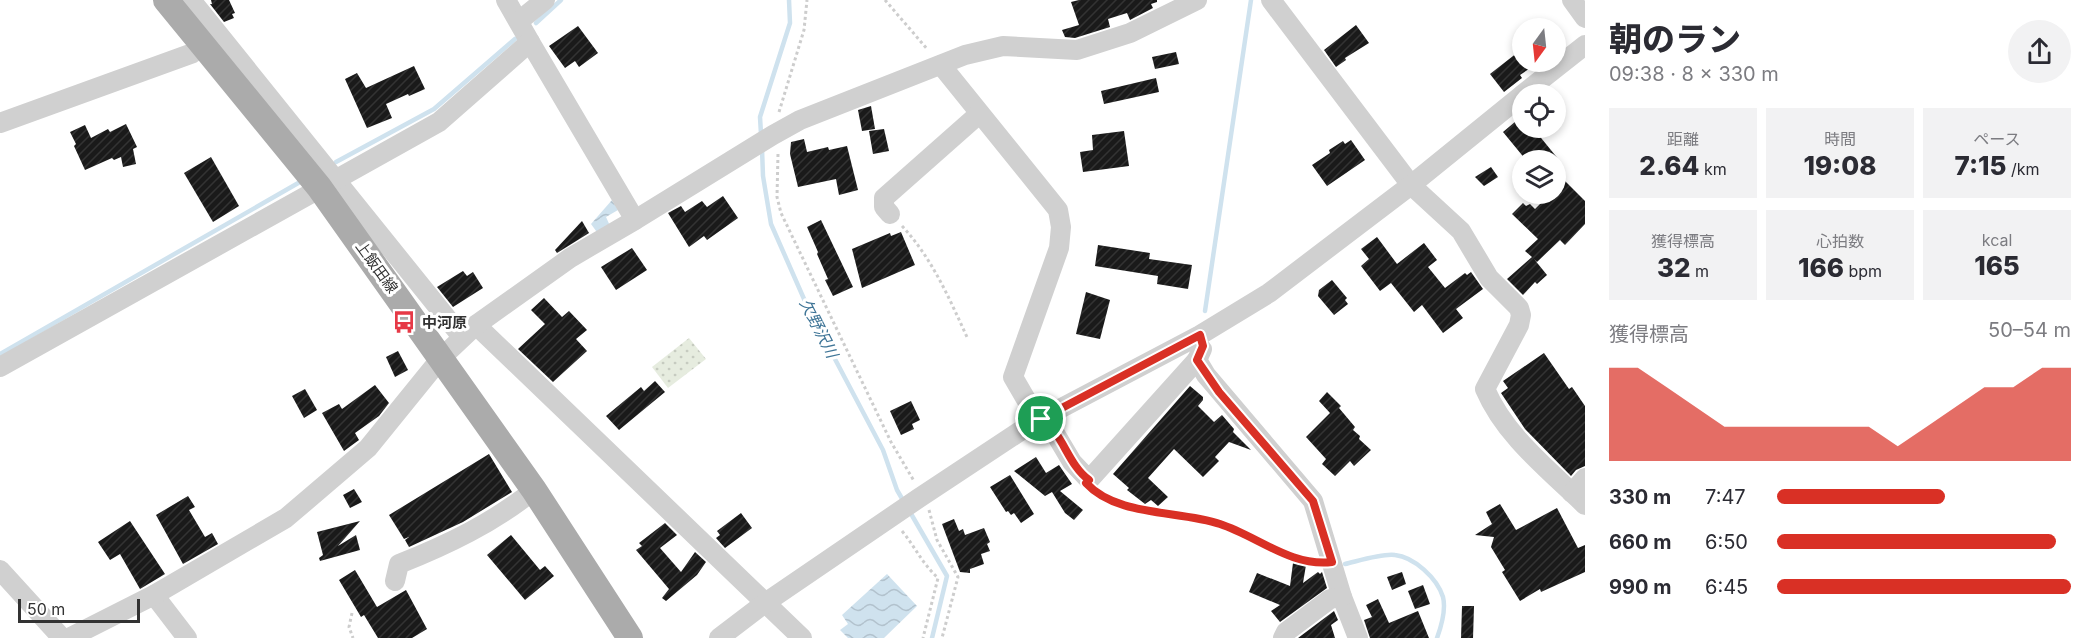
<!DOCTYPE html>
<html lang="ja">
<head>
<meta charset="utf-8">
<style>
  :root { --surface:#fff; --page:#f2f2f3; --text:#2b2b33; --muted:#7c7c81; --accent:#d93025 }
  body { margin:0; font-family:Inter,"Noto Sans JP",sans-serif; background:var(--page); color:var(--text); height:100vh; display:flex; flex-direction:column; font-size:22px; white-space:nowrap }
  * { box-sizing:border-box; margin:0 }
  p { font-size:20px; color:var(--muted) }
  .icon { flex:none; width:33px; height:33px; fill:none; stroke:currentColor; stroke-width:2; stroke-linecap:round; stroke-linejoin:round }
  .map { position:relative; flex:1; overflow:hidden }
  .drawer { display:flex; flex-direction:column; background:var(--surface); width:510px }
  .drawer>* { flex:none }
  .needle { width:39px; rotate:195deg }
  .tools { position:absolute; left:1512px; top:18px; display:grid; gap:12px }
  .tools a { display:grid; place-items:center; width:54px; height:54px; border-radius:50%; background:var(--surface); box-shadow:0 3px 9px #0003; font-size:30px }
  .scale { position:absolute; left:18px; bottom:15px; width:122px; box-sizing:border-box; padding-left:6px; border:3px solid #333; border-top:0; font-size:16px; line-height:21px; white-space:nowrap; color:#333; -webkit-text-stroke:4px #fff; paint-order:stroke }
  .pin { position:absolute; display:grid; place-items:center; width:51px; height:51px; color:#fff; margin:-26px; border:3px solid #fff; border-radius:50%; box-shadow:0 2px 6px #0007 }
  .round { display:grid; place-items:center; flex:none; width:63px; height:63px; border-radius:32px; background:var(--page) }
  .summary { display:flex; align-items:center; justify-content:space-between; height:102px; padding:0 24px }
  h1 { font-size:33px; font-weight:800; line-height:45px }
  .metrics { display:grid; grid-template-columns:repeat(3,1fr); gap:9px; height:102px; padding:6px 24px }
  .metrics div { display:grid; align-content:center; border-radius:0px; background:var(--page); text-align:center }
  .metrics b { font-size:26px; font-weight:800 }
  .metrics small { font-size:16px; font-weight:400 }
  .metrics p { font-size:16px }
  .chart { height:168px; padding:12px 24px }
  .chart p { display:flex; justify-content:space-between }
  .chart svg { width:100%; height:108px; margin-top:6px; fill:var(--accent); opacity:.7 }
  ul { padding:0 24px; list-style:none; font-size:20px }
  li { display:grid; grid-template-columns:96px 72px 1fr; align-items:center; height:45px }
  li i { height:15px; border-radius:8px; background:var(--accent) }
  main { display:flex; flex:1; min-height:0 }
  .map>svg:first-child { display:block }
  .park { fill:url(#park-dots) }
  .water { fill:url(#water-waves) }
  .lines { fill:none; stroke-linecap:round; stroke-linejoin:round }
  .stream { stroke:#cfe2ee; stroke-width:4.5 }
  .building { fill:url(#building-hatch) }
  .path { stroke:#cdcdcd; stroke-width:3; stroke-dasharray:3 3; stroke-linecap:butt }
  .minor { stroke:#d0d0d0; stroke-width:20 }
  .major { stroke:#ababab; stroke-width:26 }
  .route-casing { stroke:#fff; stroke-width:12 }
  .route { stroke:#d93025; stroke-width:8 }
  .labels { text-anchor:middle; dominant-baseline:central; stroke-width:6; stroke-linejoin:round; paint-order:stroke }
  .street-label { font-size:15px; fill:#333; stroke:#fff }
  .poi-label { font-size:15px; font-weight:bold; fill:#333; stroke:#fff; text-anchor:start }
  .water-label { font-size:16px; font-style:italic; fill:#3f7597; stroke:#fff }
</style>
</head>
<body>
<main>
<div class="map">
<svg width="1585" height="638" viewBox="0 0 1585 638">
  <defs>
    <pattern id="park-dots" width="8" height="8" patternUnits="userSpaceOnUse" patternTransform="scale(1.5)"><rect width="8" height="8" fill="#e6ecdf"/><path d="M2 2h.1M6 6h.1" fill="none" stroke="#c6cbc0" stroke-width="1.8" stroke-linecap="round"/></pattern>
    <pattern id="water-waves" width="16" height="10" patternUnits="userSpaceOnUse" patternTransform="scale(1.5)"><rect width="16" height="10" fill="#cfe2ee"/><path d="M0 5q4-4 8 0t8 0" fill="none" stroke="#b2c2cd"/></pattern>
    <pattern id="building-hatch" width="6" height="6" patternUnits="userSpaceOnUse" patternTransform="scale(1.5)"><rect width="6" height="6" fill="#1a1a1a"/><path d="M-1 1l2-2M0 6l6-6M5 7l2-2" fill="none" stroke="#333"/></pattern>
  </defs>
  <rect width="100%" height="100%" fill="#fff"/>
  <path class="park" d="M689,338L706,359L668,388L652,367Z"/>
  <g class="water">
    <path d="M612,200L618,210L606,217L611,228L599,235L591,224Z"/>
    <path d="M887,574L917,606L884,638H848L840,630L848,624L842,615Z"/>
  </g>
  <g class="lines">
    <g class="stream">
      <path d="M536,23L561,0"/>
      <path d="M761,134L760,117L790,23L789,0"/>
      <path d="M762,149L763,176L771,224L808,308L883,450L897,490L904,502"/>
      <path d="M336,162L434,109L515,39"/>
      <path d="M1205,311L1251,0"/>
      <path d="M0,354L300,182"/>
      <path d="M910,512L947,576L932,638"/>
      <path d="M1345,564C1358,561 1383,553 1395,555C1414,557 1437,578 1443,597C1446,609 1441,627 1437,638"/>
    </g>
  </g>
  <g class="building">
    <path d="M211,0H229L235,13L232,14L234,18L224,22L210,4H212Z"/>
    <path d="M1079,0H1157V2L1151,4L1153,8L1130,20L1127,13L1108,19L1110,27L1075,38L1065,37L1062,30L1079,25L1071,2Z"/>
    <path d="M1356,25L1369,43L1345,58L1346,60L1336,67L1324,50Z"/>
    <path d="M578,26L598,53L579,67L575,61L565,68L549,46Z"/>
    <path d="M1522,49V62H1539L1520,75L1522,78L1504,92L1490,74Z"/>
    <path d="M1176,52L1179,64L1155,69L1152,57Z"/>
    <path d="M414,66L425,89L409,96L408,94L386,104L392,118L367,128L345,79L357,73L366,88Z"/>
    <path d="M1156,78L1159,92L1104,104L1101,91Z"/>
    <path d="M871,106L875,129L862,131L858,110Z"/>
    <path d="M1522,116V128H1533L1559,160H1526L1503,132Z"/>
    <path d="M126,124L137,147L133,149L136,164L123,167L121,157L114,160L112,158L85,170L74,146L76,144L70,132L85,125L91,138L108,129L110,132Z"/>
    <path d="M884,129L889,151L873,154L869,131Z"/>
    <path d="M1124,131L1129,166L1083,172L1080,152L1093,150L1092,135Z"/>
    <path d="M804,139L807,152L828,147L829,150L847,146L858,190L839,195L836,179L798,187L790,154L791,142Z"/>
    <path d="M1351,140L1365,160L1327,186L1312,165L1330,153L1329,150L1343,141L1345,144Z"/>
    <path d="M211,157L239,206L213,222L184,173Z"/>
    <path d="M1491,167L1498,177L1484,186L1475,177Z"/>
    <path d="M1564,180L1585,201V224L1565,245L1560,240L1537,262L1534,259L1547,275L1537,284L1535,282L1523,295L1507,279L1532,257L1525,251L1538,239L1512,214L1523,203L1526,206L1530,204L1535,209L1550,194H1556V188Z"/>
    <path d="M723,196L738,218L707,240L704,236L689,247L668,213L681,206L685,212L702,201L707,207Z"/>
    <path d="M821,220L853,287L833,296L825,280L828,279L817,254L818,252L807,227Z"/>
    <path d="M582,221L589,233L557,253L555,250Z"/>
    <path d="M901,232L915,265L862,288L852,249L890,233L891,236Z"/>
    <path d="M1377,237L1397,264L1424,243L1437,260L1428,267L1445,288L1465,273L1467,275L1471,272L1483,289L1456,309L1463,318L1443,333L1422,305L1414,312L1391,283L1380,291L1361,266L1369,259L1361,249Z"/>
    <path d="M1098,245L1150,253L1149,259L1192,265L1188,289L1157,284L1158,276L1095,266Z"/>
    <path d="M632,248L647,270L616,290L601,267Z"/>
    <path d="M463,271L467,276L473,272L483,288L453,307L437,287Z"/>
    <path d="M1332,280L1347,298L1345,300L1348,304L1334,315L1318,296L1319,290Z"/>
    <path d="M1086,292L1110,300L1100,339L1076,334Z"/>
    <path d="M544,298L562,317L569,311L587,330L576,339L587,351L553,382L518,349L545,324L531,310Z"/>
    <path d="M398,351L408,370L395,377L386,357Z"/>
    <path d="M1544,353L1569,389L1572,387L1585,406V466L1576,470L1571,476L1525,429L1501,393L1508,388L1503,381Z"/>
    <path d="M655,381L665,392L619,430L606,416L641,387L644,391Z"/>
    <path d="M375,385L389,403L379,416L355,433L359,440L344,451L322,413L339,404L342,409Z"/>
    <path d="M1190,386L1203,397V400L1198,406L1214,422L1222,415L1234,429L1233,432L1251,450L1229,442L1215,457L1219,461L1203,477L1174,449L1148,478L1168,497L1158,506L1151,500L1145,504L1127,490L1129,488L1113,474Z"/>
    <path d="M305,389L317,410L304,418L292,396Z"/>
    <path d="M1327,392L1341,406L1339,408L1355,427L1353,430L1360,436L1359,439L1371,450L1354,466L1350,461L1335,476L1322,464L1326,459L1306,437L1330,413L1319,401Z"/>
    <path d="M911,401L920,420L912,424L914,429L901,435L890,411Z"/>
    <path d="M489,454L512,492L463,522L409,547L405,540L409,537L404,539L389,515Z"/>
    <path d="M1036,457L1046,473L1059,465L1072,484L1060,491L1083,510L1074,520L1065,513L1052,492L1045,496L1014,471Z"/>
    <path d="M1010,475L1034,514L1021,523L1014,513L1011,515L1008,511L1006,512L990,487Z"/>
    <path d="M354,489L362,502L350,508L343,495Z"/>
    <path d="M188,496L195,507L189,510L205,537L212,533L218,544L183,564L156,515Z"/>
    <path d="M1500,504L1516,530L1557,508L1578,548L1585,545V572L1541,592L1540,589L1520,601L1502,572L1505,570L1491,547L1494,537L1475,535L1492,524L1486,512Z"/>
    <path d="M741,513L752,528L725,548L716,538L720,535L717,531Z"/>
    <path d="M954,519L959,531L963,529L965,535L984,528L990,542L987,544L990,551L981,554L984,564L970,569V573L960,572L942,524Z"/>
    <path d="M130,521L165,574L140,589L120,554L110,560L98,542Z"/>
    <path d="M360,521L338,546L356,535L360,550L320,561L319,558L323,555L317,532Z"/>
    <path d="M665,523L677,535L660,548L681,572L695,552L706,562L697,575L666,601L662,598L669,589L636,550L642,546L639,543Z"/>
    <path d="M511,535L540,570L545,566L554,576L525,600L487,555Z"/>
    <path d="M1293,563L1306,565L1303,583L1318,572L1320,574L1322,572L1327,588L1280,622L1271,611L1280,605L1249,592L1257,573L1290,586Z"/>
    <path d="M355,570L377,607L406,590L427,629L412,638H378L364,615L361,617L339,580Z"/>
    <path d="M1402,572L1406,584L1392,590L1387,577Z"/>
    <path d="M1423,585L1430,604L1415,609L1408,591Z"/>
    <path d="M1378,599L1389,623L1418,611L1429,638H1370L1364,620L1372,617L1366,605Z"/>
    <path d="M1462,606H1474L1473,638H1461Z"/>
    <path d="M1334,611L1338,620L1331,625L1335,638H1298Z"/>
  </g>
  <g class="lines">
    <g class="path">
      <path d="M885,0L928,50"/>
      <path d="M779,112L804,30L807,0"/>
      <path d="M778,154L777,197L781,213L891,442L914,481"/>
      <path d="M902,226C932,258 949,298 967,337"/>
      <path d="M1098,493L1123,505L1219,524L1274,550L1313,561"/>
      <path d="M929,510L937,540L958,577L942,638"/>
      <path d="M902,531C916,548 921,562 938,578L923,638"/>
      <path d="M352,613L349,627L353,638"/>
    </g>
    <g class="minor">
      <path d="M191,0L462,337"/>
      <path d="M506,0L530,42"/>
      <path d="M1271,0L1411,185L1461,231L1489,278L1519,308L1521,315L1519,325L1485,389C1505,436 1549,470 1585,505"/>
      <path d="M1572,0L1585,18"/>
      <path d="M519,21L545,0"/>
      <path d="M941,65L1058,210L1061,227L1059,248L1013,377L1031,408L1041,419L1050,425L1072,462L1089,480L1197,360"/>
      <path d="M1523,94L1585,45"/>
      <path d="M0,123L193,53"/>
      <path d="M890,214L884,207V198L979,114"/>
      <path d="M476,325L802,638"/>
      <path d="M1202,349L1197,360L1206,375L1313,501L1342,597L1358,638"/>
      <path d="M0,367L439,122L530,42L635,220"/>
      <path d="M1572,493L1585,478"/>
      <path d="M0,570L62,638"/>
      <path d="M395,581L399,564C447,545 493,523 534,490"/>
      <path d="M154,595L187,638"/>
      <path d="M69,638L154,595L286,518L368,448L441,358L476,325L570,258L635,220L773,135L800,120L965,55L1003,46L1077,50L1130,33L1197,0"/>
      <path d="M719,638L765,603L919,498L1031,424L1200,335L1269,293L1411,185L1522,95"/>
      <path d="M1283,638L1286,632L1330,599L1342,597"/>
    </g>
    <path class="major" d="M166,0L319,187L534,490L630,638"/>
  </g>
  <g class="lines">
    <g class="route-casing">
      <path id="route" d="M1200,335L1203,346L1197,360L1219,392L1313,501L1332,562C1291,567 1257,536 1220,524C1179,510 1117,517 1086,483L1089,480C1067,464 1063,432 1041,419Z"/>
    </g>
    <use href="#route" class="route"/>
  </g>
  <defs>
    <g id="bus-bare" transform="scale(1.8)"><path d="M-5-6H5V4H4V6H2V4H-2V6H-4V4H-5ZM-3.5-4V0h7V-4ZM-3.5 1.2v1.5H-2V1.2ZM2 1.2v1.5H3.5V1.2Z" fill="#e63946" stroke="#fff" stroke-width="2.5" paint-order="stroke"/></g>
  </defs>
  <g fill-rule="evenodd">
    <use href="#bus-bare" x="404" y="322"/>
  </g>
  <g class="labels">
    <g class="street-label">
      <text transform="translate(377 267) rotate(54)">上飯田線</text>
    </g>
    <g class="poi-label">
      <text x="422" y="322">中河原</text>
    </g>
    <g class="water-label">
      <text transform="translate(819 328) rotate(63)">欠野沢川</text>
    </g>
  </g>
</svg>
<div class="tools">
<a><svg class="needle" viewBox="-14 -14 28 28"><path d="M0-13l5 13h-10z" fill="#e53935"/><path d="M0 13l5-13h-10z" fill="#7c7c81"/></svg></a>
<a><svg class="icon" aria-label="locate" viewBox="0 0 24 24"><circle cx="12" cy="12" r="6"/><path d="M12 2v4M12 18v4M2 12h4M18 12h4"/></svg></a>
<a><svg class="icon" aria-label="layers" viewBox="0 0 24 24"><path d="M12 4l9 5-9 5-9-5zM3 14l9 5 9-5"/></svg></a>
</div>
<div class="scale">50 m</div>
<div class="pin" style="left:1041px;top:419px;background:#1e9e55"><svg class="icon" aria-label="arrive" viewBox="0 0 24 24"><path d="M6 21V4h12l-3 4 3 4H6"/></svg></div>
</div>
<section class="drawer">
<div class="summary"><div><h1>朝のラン</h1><p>09:38 · 8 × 330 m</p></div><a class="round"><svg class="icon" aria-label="share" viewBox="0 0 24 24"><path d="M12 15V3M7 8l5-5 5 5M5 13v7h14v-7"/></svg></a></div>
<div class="metrics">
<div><p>距離</p><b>2.64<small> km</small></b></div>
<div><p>時間</p><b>19:08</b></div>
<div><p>ペース</p><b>7:15<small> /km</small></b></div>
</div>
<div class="metrics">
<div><p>獲得標高</p><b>32<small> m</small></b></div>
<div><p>心拍数</p><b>166<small> bpm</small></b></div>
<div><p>kcal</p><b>165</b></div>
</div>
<div class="chart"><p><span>獲得標高</span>50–54 m</p>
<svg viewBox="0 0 160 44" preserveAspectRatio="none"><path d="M0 44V6L10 6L20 14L30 22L40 30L50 30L60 30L70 30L80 30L90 30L100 38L110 30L120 22L130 14L140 14L150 6L160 6V44z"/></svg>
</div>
<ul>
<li><b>330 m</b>7:47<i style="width:57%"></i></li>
<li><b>660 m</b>6:50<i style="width:95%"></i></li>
<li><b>990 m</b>6:45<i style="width:100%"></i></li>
</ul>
</section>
</main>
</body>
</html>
